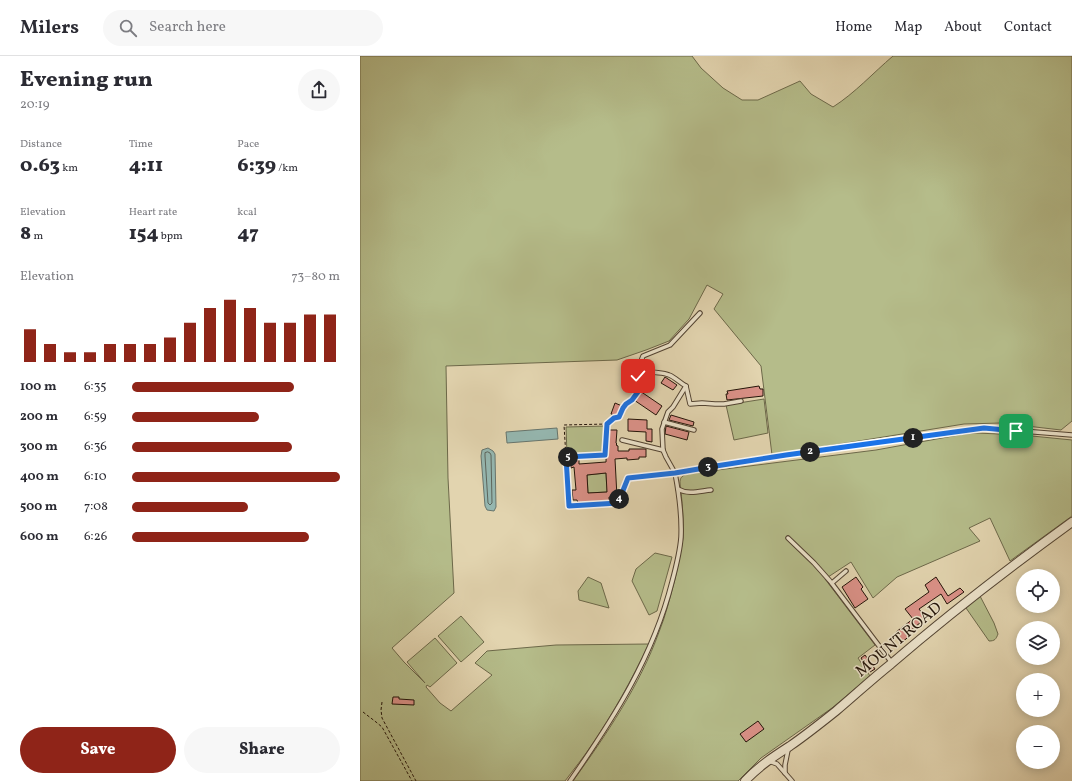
<!DOCTYPE html>
<html lang="en">
<head>
<meta charset="utf-8">
<style>
  :root { --surface:#fff; --page:#f7f7f7; --text:#2b2b33; --muted:#7c7c81; --line:#e1e1e2; --accent:#8f2418 }
  body { margin:0; font-family:Vollkorn,serif; background:var(--page); color:var(--text); height:100vh; display:flex; flex-direction:column; font-size:15px; white-space:nowrap }
  * { box-sizing:border-box; margin:0 }
  p { font-size:13px; color:var(--muted) }
  .icon { flex:none; width:22px; height:22px; fill:none; stroke:currentColor; stroke-width:2; stroke-linecap:round; stroke-linejoin:round }
  .map { position:relative; flex:1; overflow:hidden }
  .drawer { display:flex; flex-direction:column; background:var(--surface); width:360px }
  .drawer>* { flex:none }
  .fabs { position:absolute; left:656px; top:513px; display:grid; gap:8px }
  .fabs a { display:grid; place-items:center; width:44px; height:44px; border-radius:50%; background:var(--surface); box-shadow:0 2px 10px #0003; font-size:20px }
  .pin { position:absolute; display:grid; place-items:center; width:34px; height:34px; color:#fff; margin:-17px; border-radius:8px; box-shadow:0 2px 6px #0006 }
  .km { position:absolute; width:20px; height:20px; margin:-10px; border-radius:50%; background:#222; color:#fff; font-size:11px; line-height:20px; text-align:center }
  .round { display:grid; place-items:center; flex:none; width:42px; height:42px; border-radius:21px; background:var(--page) }
  .overview { display:flex; align-items:center; justify-content:space-between; height:68px; padding:0 20px }
  h1 { font-size:22px; font-weight:800; line-height:30px }
  .metrics { display:grid; grid-template-columns:repeat(3,1fr); gap:6px; height:68px; padding:4px 20px }
  .metrics div { display:grid; align-content:center }
  .metrics b { font-size:20px; font-weight:800 }
  .metrics small { font-size:11px; font-weight:400 }
  .metrics p { font-size:11px }
  .chart { height:112px; padding:8px 20px }
  .chart p { display:flex; justify-content:space-between }
  .chart svg { width:100%; height:72px; margin-top:4px; stroke:var(--accent); stroke-width:6 }
  .cta { display:flex; gap:8px; margin-top:auto; padding:8px 20px }
  .cta a { flex:1; height:46px; border-radius:24px; background:var(--accent); color:#fff; font-size:16px; font-weight:800; line-height:46px; text-align:center }
  .cta a+a { background:var(--page); color:var(--text) }
  ul { padding:0 20px; list-style:none; font-size:13px }
  li { display:grid; grid-template-columns:64px 48px 1fr; align-items:center; height:30px }
  li i { height:10px; border-radius:5px; background:var(--accent) }
  header { display:flex; align-items:center; gap:24px; box-sizing:border-box; height:56px; padding:0 20px; background:var(--surface); border-bottom:1px solid var(--line) }
  header strong { font-size:19px }
  nav { display:flex; gap:22px; margin-inline-start:auto; font-size:14px }
  .search { width:280px; height:36px; background:var(--page); display:flex; align-items:center; gap:10px; box-sizing:border-box; padding:0 14px; border-radius:22px; color:var(--muted); font-size:15px }
  main { display:flex; flex:1; min-height:0 }
  .map>svg:first-child { display:block }
  .green { fill:#b5bc8a; stroke:#6c6849 }
  .water { fill:#95b7b0; stroke:#67756d }
  .lines { fill:none; stroke-linecap:round; stroke-linejoin:round }
  .shore { stroke:#5c655c; stroke-width:1 }
  .building { fill:#db9188; stroke:#221308; fill-rule:evenodd }
  .service-casing { stroke:#524332; stroke-width:5.5 }
  .tertiary-casing { stroke:#524332; stroke-width:10 }
  .path { stroke:#221308; stroke-width:1; stroke-dasharray:3 2; stroke-linecap:butt }
  .service { stroke:#ece3cb; stroke-width:3.5 }
  .tertiary { stroke:#ece3cb; stroke-width:8 }
  .route-casing { stroke:#fff; stroke-width:8 }
  .route { stroke:#1a73e8; stroke-width:5 }
  .labels { text-anchor:middle; dominant-baseline:central; stroke-width:3; stroke-linejoin:round; paint-order:stroke }
  .street-label { font-size:16px; fill:#221308; stroke:#ece3cb }
</style>
</head>
<body>
<header>
<strong>Milers</strong>
<div class="search"><svg class="icon" aria-label="search" viewBox="0 0 24 24"><circle cx="10" cy="10" r="6"/><path d="M15 15l6 6"/></svg>Search here</div>
<nav><a>Home</a><a>Map</a><a>About</a><a>Contact</a></nav>
</header>
<main>
<section class="drawer">
<div class="overview"><div><h1>Evening run</h1><p>20:19</p></div><a class="round"><svg class="icon" aria-label="share" viewBox="0 0 24 24"><path d="M12 15V3M7 8l5-5 5 5M5 13v7h14v-7"/></svg></a></div>
<div class="metrics">
<div><p>Distance</p><b>0.63<small> km</small></b></div>
<div><p>Time</p><b>4:11</b></div>
<div><p>Pace</p><b>6:39<small> /km</small></b></div>
</div>
<div class="metrics">
<div><p>Elevation</p><b>8<small> m</small></b></div>
<div><p>Heart rate</p><b>154<small> bpm</small></b></div>
<div><p>kcal</p><b>47</b></div>
</div>
<div class="chart"><p><span>Elevation</span>73–80 m</p>
<svg viewBox="0 0 160 44" preserveAspectRatio="none"><path d="M5 44V24M15 44V33M25 44V38M35 44V38M45 44V33M55 44V33M65 44V33M75 44V29M85 44V20M95 44V11M105 44V6M115 44V11M125 44V20M135 44V20M145 44V15M155 44V15"/></svg>
</div>
<ul>
<li><b>100 m</b>6:35<i style="width:78%"></i></li>
<li><b>200 m</b>6:59<i style="width:61%"></i></li>
<li><b>300 m</b>6:36<i style="width:77%"></i></li>
<li><b>400 m</b>6:10<i style="width:100%"></i></li>
<li><b>500 m</b>7:08<i style="width:56%"></i></li>
<li><b>600 m</b>6:26<i style="width:85%"></i></li>
</ul>
<div class="cta"><a>Save</a><a>Share</a></div>
</section>
<div class="map">
<svg width="712" height="725" viewBox="0 0 712 725">
  <rect width="100%" height="100%" fill="#e2d4af"/>
  <filter id="stains"><feTurbulence type="fractalNoise" baseFrequency=".005" numOctaves="4"/><feColorMatrix values="0 0 0 0 .2 0 0 0 0 .09 0 0 0 0 .02 0 0 0 .5 -.17"/></filter>
  <radialGradient id="worn" r=".72"><stop offset=".6" stop-color="#630" stop-opacity="0"/><stop offset="1" stop-color="#630" stop-opacity=".3"/></radialGradient>
  <g class="green">
    <path d="M0,0H332L341,12L363,32L382,44H398L440,25L451,38L473,51C495,37 513,17 533,0H712V365L701,374L641,367L604,368L412,399L401,310L354,253L363,238L347,229L329,263L309,285L286,294L257,304L86,310L88,422L94,537L32,592L44,606L65,627L47,606L75,582L97,607L70,631L67,629L66,631L80,647L91,655L132,619L115,607L127,595L196,589L289,588C272,623 253,658 231,690C223,702 214,713 205,725H0Z"/>
    <path d="M404,343L408,377L374,384L366,349Z"/>
    <path d="M246,370L244,397L207,399L206,371Z"/>
    <path d="M616,377L662,379L712,384V460L650,505L630,462L609,472L620,485L537,521L513,542L491,506L465,523L515,589L498,602L510,620L472,652L401,702L378,725H213C246,679 280,629 299,576C306,559 310,541 315,523C318,509 321,496 323,482C324,463 322,445 320,427C320,422 321,421 326,418L516,394L604,378Z"/>
    <path d="M246,417L247,436L228,437L227,419Z"/>
    <path d="M295,497L312,501L297,555L289,559L272,525L276,513Z"/>
    <path d="M228,521L241,527L249,552L219,544L218,535Z"/>
    <path d="M620,540L634,567L638,578C636,583 635,585 629,585L606,552Z"/>
    <path d="M101,560L124,586L101,606L78,580Z"/>
  </g>
  <g class="water">
    <path d="M197,372L198,383L147,387L146,376Z"/>
    <path d="M128,392L133,395L135,398L136,451L134,455L127,454L125,450L121,400L122,394Z"/>
  </g>
  <g class="lines">
    <path class="shore" d="M128,396L130,397L131,399L132,447L130,449L128,447L125,400V397Z"/>
  </g>
  <g class="building">
    <path d="M305,321L317,329L313,334L301,327Z"/>
    <path d="M399,330L400,333H403V340L367,344L366,338H368L367,335Z"/>
    <path d="M280,335L302,350L296,359L274,344Z"/>
    <path d="M255,347L262,350L259,360L251,358Z"/>
    <path d="M311,359L334,366L333,370L309,364Z"/>
    <path d="M268,363L287,364V373H292V386L286,385V376L268,375Z"/>
    <path d="M306,370L329,376L327,384L305,378Z"/>
    <path d="M247,374H257L256,387L257,388L256,389L258,390V395H269V393H286V401H279V403L267,404V402L255,403L257,441H249V445L218,447L217,444H213L212,434H216L214,411L211,412L210,403L219,402V408L246,406ZM246,417L247,436L228,437L227,419Z"/>
    <path d="M496,521L503,531L501,533L508,543L495,552L482,531Z"/>
    <path d="M576,521L588,540L600,532L604,536L587,548L581,538L559,553L566,562L550,575L552,578L541,587L535,579L537,578L536,576L553,563L545,553L569,536L565,529Z"/>
    <path d="M505,599L515,613L510,616L501,602Z"/>
    <path d="M33,641H39V643L54,644V649L32,648Z"/>
    <path d="M398,665L404,673L386,686L380,678Z"/>
  </g>
  <g class="lines">
    <g class="service-casing">
      <g id="service">
        <path d="M340,257L310,289L283,300L281,305C286,321 299,314 309,319C315,321 320,327 326,330L330,348L342,347L355,348H364L381,345"/>
        <path d="M326,330L313,351L308,356L302,373L303,394L306,401L315,417L356,410L426,399L624,372L712,379"/>
        <path d="M304,366L334,374"/>
        <path d="M262,384L303,394"/>
        <path d="M318,433C328,439 340,435 351,434"/>
        <path d="M428,482L454,507L470,525L532,607"/>
        <path d="M472,527L486,515"/>
        <path d="M409,705L417,708L432,725"/>
        <path d="M425,717V709L428,694"/>
        <path d="M210,725C254,662 293,601 312,526C316,511 320,496 321,481C322,459 319,438 315,417L268,422"/>
      </g>
    </g>
    <g class="tertiary-casing">
      <path id="tertiary" d="M385,725C399,710 413,701 430,690C446,679 461,667 476,655C494,640 512,623 531,608C589,558 650,511 712,466"/>
    </g>
    <g class="path">
      <path d="M248,368L254,362L259,361L263,352L266,348L272,344L280,333L277,330L278,320"/>
      <path d="M206,401L245,399L247,368L204,369L209,450L258,447L266,426"/>
      <path d="M22,646L21,654L22,662L56,725"/>
      <path d="M3,656L16,666L22,671L52,725"/>
    </g>
    <use href="#service" class="service"/>
    <use href="#tertiary" class="tertiary"/>
  </g>
  <g class="lines">
    <g class="route-casing">
      <path id="route" d="M278,320L277,330L280,333L272,344L266,348L263,352L259,361L254,362L247,368L245,399L206,401L209,450L258,447L268,422L315,417L356,410L426,399L624,372L656,375"/>
    </g>
    <use href="#route" class="route"/>
  </g>
  <g class="labels">
    <g class="street-label">
      <text transform="translate(539 584) rotate(-40)">MOUNT ROAD</text>
    </g>
  </g>
  <rect width="100%" height="100%" filter="url(#stains)"/>
  <rect width="100%" height="100%" fill="url(#worn)"/>
</svg>
<div class="fabs">
<a><svg class="icon" aria-label="locate" viewBox="0 0 24 24"><circle cx="12" cy="12" r="6"/><path d="M12 2v4M12 18v4M2 12h4M18 12h4"/></svg></a>
<a><svg class="icon" aria-label="layers" viewBox="0 0 24 24"><path d="M12 4l9 5-9 5-9-5zM3 14l9 5 9-5"/></svg></a>
<a>+</a>
<a>−</a>
</div>
<div class="pin" style="left:656px;top:375px;background:#1e9e55"><svg class="icon" aria-label="arrive" viewBox="0 0 24 24"><path d="M6 21V4h12l-3 4 3 4H6"/></svg></div>
<div class="pin" style="left:278px;top:320px;background:#d93025"><svg class="icon" aria-label="check" viewBox="0 0 24 24"><path d="M5 12l5 5 9-10"/></svg></div>
<b class="km" style="left:553px;top:382px">1</b>
<b class="km" style="left:450px;top:396px">2</b>
<b class="km" style="left:348px;top:411px">3</b>
<b class="km" style="left:259px;top:443px">4</b>
<b class="km" style="left:208px;top:401px">5</b>
</div>
</main>
</body>
</html>
